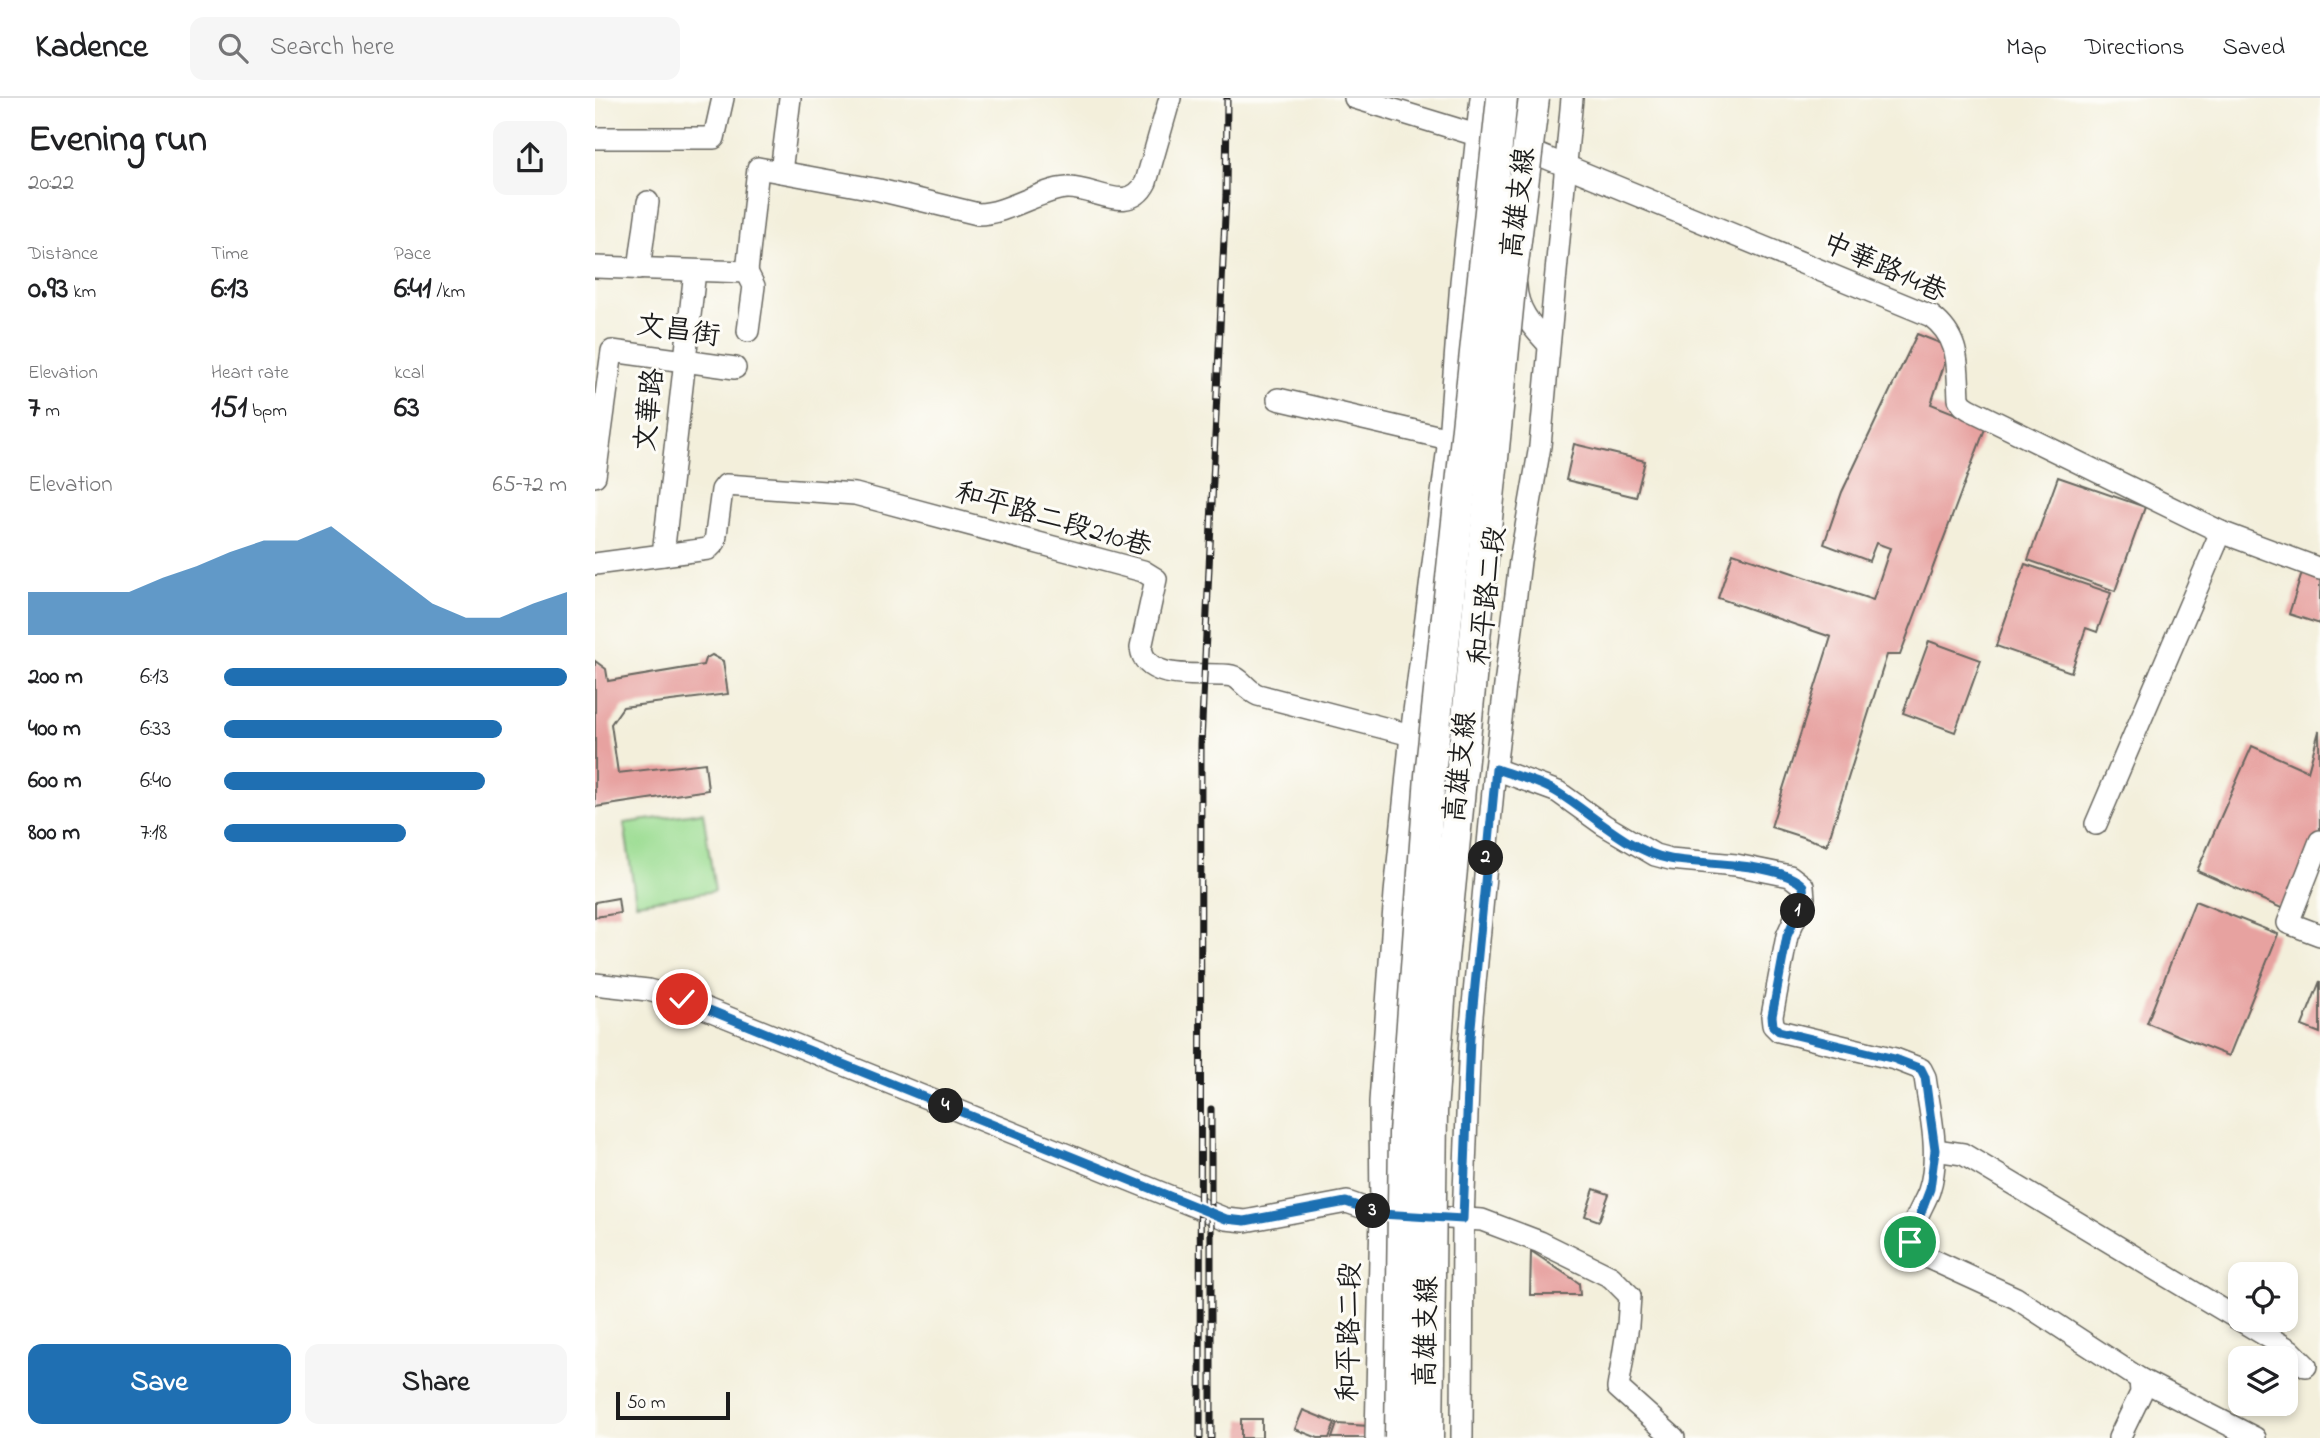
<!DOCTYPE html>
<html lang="en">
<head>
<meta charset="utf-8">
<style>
  :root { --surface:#fff; --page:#f6f6f6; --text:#202124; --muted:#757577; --line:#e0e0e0; --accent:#1f6fb2 }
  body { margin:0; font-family:"Indie Flower","LXGW WenKai TC",sans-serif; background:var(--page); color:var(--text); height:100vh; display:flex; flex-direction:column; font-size:26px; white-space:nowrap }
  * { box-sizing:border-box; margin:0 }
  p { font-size:23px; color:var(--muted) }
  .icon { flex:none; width:38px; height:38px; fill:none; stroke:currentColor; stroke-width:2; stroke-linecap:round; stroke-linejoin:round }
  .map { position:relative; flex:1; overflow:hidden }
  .details { display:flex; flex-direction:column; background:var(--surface); width:595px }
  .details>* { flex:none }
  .controls { position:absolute; left:1633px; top:1164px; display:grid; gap:14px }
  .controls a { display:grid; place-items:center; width:70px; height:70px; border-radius:14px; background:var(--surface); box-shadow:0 4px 10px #0003; font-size:35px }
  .scale { position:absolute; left:21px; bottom:18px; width:114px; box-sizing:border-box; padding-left:7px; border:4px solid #1c1c1c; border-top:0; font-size:19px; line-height:24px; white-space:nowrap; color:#1c1c1c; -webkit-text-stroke:5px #fdfcf7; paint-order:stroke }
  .pin { position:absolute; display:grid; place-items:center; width:60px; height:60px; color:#fff; margin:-30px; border:4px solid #fff; border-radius:50%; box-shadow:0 2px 7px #0007 }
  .km { position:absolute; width:35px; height:35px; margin:-18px; border-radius:50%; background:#222; color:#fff; font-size:19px; line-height:35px; text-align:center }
  .round { display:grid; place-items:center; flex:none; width:74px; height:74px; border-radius:14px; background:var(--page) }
  .head { display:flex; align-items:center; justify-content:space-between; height:119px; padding:0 28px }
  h1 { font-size:38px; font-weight:800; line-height:52px }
  .figures { display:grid; grid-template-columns:repeat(3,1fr); gap:10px; height:119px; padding:7px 28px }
  .figures div { display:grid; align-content:center }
  .figures b { font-size:30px; font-weight:800 }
  .figures small { font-size:19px; font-weight:400 }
  .figures p { font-size:19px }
  .chart { height:196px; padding:14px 28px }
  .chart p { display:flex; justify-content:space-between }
  .chart svg { width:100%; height:126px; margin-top:7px; fill:var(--accent); opacity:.7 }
  .primary-button { display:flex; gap:14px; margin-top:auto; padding:14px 28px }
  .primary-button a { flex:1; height:80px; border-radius:14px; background:var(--accent); color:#fff; font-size:28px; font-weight:800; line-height:80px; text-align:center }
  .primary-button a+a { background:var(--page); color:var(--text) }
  ul { padding:0 28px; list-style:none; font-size:23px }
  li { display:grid; grid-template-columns:112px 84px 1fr; align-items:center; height:52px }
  li i { height:18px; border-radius:9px; background:var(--accent) }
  header { display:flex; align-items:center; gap:42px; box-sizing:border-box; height:98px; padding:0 35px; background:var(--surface); border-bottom:2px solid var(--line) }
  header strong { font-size:33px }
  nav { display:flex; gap:38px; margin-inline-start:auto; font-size:24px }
  .search { width:490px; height:63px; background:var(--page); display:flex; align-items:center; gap:18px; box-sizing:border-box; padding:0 24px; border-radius:14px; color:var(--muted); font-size:26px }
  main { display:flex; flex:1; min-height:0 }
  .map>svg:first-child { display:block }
  .green { fill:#9cdd93; stroke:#5c7c58; stroke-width:2 }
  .building { fill:#e7a2a0 }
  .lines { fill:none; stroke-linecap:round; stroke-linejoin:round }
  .minor-casing { stroke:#67665f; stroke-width:24 }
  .minor { stroke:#fff; stroke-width:21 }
  .rail-casing { stroke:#1c1c1c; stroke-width:7 }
  .rail { stroke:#fdfcf7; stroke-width:4.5; stroke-dasharray:13; stroke-linecap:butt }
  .highway-bridge-casing { stroke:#67665f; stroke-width:33; stroke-linecap:butt }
  .highway-bridge { stroke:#fff; stroke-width:30 }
  .route-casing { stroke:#fff; stroke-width:14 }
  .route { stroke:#1f6fb2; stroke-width:9 }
  .labels { text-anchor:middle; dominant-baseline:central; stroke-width:6; stroke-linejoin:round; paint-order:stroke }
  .street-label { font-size:28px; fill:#1c1c1c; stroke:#fdfcf7 }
</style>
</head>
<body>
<header>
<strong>Kadence</strong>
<div class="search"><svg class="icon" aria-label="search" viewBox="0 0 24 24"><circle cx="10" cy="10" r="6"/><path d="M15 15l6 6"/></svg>Search here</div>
<nav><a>Map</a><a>Directions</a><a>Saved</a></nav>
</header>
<main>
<section class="details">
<div class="head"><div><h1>Evening run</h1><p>20:22</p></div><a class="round"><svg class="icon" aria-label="share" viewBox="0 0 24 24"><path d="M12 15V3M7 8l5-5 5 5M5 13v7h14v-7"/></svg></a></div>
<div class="figures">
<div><p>Distance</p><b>0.93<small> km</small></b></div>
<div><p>Time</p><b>6:13</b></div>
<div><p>Pace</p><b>6:41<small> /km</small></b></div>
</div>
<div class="figures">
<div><p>Elevation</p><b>7<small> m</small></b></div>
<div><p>Heart rate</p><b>151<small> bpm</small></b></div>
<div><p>kcal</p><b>63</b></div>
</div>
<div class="chart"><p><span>Elevation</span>65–72 m</p>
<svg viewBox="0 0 160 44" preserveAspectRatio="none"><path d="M0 44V29L10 29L20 29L30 29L40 24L50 20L60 15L70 11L80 11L90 6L100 15L110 24L120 33L130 38L140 38L150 33L160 29V44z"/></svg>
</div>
<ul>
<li><b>200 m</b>6:13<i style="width:100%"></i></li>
<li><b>400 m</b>6:33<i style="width:81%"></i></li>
<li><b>600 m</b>6:40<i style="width:76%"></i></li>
<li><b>800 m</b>7:18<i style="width:53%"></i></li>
</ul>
<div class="primary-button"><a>Save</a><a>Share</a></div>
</section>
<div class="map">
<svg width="1725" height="1340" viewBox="0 0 1725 1340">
  <rect width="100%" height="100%" fill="#fdfcf7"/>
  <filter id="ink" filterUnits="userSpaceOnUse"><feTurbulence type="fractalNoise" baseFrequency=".0143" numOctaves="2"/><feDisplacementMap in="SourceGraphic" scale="14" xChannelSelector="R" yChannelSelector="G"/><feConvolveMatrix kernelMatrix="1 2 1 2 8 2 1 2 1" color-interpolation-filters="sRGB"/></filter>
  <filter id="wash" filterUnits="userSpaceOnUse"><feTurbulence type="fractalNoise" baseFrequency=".00686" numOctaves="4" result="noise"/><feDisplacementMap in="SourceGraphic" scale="28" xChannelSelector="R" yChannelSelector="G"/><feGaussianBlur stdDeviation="1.57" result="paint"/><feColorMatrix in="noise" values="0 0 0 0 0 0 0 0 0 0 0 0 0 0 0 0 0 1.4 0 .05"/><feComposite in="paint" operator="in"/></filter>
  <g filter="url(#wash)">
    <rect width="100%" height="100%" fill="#f3efdb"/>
    <path class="green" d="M108,714L120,793L41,805L29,725Z"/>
    <g id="blocks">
      <g class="building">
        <path d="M1322,236L1355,249L1336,306L1391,328L1305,557H1292L1232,747L1176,729L1236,539L1123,500L1138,455L1278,502L1295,450L1281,445L1274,463L1229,446L1247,394Z"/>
        <path d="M979,346L1050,363L1041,399L971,382Z"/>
        <path d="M1463,379L1550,409L1520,493L1433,462Z"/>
        <path d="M1430,466L1516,495L1502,534L1491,530L1476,574L1401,548Z"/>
        <path d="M1707,475L1725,480V526L1694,516Z"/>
        <path d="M1334,543L1386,562L1360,634L1308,615Z"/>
        <path d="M117,557L128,563L133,596L28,609L16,626L23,675L110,665L113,692L0,709V563L11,571L13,583L108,567L110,561Z"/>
        <path d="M1724,633L1725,740L1693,813L1602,773L1657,648L1713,673Z"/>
        <path d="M23,800L25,815L0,819V804Z"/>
        <path d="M1600,803L1683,836L1634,958L1552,925Z"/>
        <path d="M1725,883V935L1707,928Z"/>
        <path d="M999,1091L1014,1096L1004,1123L990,1118Z"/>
        <path d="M936,1153L984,1185L985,1197H935Z"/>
        <path d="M708,1312L740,1325L734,1340H723L700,1331Z"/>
        <rect x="646" y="1321" width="21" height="19"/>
        <path d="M742,1326L774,1328L775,1340H737Z"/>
      </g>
    </g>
  </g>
  <g filter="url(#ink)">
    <use href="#blocks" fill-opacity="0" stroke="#67665f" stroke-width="2"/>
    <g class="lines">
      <g class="minor-casing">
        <g id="minor">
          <path d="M760,0L937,54L1336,218C1366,241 1362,266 1364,301L1368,307L1374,311L1626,434L1725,471"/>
          <path d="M0,40H119L128,0"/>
          <path d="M186,74L284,92L383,116C412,116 446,91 472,90C500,89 534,118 551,84L575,0"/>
          <path d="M0,169L152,174"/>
          <path d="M44,171L53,104"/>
          <path d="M152,174L163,70L186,74L195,0"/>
          <path d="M152,174L159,188L153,233"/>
          <path d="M921,188C922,213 937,228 953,246"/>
          <path d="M683,301L854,341"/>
          <path d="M0,378L17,253L140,270"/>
          <path d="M68,457L100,173"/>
          <path d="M0,466L113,451L120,444L127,392L131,387L260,396L548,473L561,481L546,550C551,587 613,573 637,578C646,580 651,592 663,597L816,637"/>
          <path d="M900,671L963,694L1009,727L1060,757L1075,761L1141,767L1195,778L1208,788L1209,800L1192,838L1177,918L1178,927L1184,933L1300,961L1326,971L1330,979C1335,1016 1346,1056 1334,1093C1330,1105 1313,1131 1315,1144C1315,1149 1321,1153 1325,1156L1421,1200L1545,1281L1660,1340"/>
          <path d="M1501,726L1626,434"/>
          <path d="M1725,743L1693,825L1725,837"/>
          <path d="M0,886L53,892L87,901L631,1121L650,1123L752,1104L786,1116L887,1122L945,1144L1016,1179L1035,1198L1033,1227L1023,1290L1079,1340"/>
          <path d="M1340,1052L1368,1056L1695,1252L1711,1268"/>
          <path d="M781,1340L786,1116L785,1004L800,795L816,637L854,341L866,184L886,0"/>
          <path d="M867,1340L868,1121L875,939L900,671L925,463L945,348L977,0"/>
          <path d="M1524,1340L1546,1295L1545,1281"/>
        </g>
      </g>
      <use href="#minor" class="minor"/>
      <g class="rail-casing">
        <g id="rail">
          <path d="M605,1340L606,646L631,97L632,0"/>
          <path d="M616,1340V1011"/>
        </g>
      </g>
      <use href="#rail" class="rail"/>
      <g class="highway-bridge-casing">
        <g id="highway-bridge">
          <path d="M805,1340L809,1035L835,678L907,0"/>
          <path d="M833,1340L837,1014L848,861L915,190L939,0"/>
        </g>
      </g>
      <use href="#highway-bridge" class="highway-bridge"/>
    </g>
  </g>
  <g class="lines" filter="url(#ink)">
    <g class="route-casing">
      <path id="route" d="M87,901L631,1121L650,1123L751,1104L786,1116L868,1121L875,939L901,671C921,678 947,684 965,696C998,717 1036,754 1075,761C1107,767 1186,764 1208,788L1209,800L1192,838L1177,918L1178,928L1184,933L1300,961L1326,971L1330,979L1340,1052L1335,1091L1315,1144"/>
    </g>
    <use href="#route" class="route"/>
  </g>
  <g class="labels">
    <g class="street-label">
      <text transform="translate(925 105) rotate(-83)">高雄支線</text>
      <text transform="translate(1289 171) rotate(24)">中華路14巷</text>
      <text transform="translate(83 234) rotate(8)">文昌街</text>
      <text transform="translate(56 312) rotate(-84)">文華路</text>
      <text transform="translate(458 423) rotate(16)">和平路二段210巷</text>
      <text transform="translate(894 498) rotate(-83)">和平路二段</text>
      <text transform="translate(867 669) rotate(-84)">高雄支線</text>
      <text transform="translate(756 1234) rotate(-89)">和平路二段</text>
      <text transform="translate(833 1234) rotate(-89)">高雄支線</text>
    </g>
  </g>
</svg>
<div class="controls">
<a><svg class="icon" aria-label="locate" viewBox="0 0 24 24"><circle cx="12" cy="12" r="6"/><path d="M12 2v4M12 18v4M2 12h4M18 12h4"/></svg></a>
<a><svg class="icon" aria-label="layers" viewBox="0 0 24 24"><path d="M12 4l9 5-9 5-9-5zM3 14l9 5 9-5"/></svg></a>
</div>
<div class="scale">50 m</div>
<div class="pin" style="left:1315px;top:1144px;background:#1e9e55"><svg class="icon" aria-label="arrive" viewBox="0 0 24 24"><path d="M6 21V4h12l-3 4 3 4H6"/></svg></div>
<div class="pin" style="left:87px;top:901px;background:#d93025"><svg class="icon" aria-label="check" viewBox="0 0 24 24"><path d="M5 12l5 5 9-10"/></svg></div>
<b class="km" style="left:1203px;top:813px">1</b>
<b class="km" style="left:891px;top:760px">2</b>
<b class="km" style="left:778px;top:1113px">3</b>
<b class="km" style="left:351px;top:1008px">4</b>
</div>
</main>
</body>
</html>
